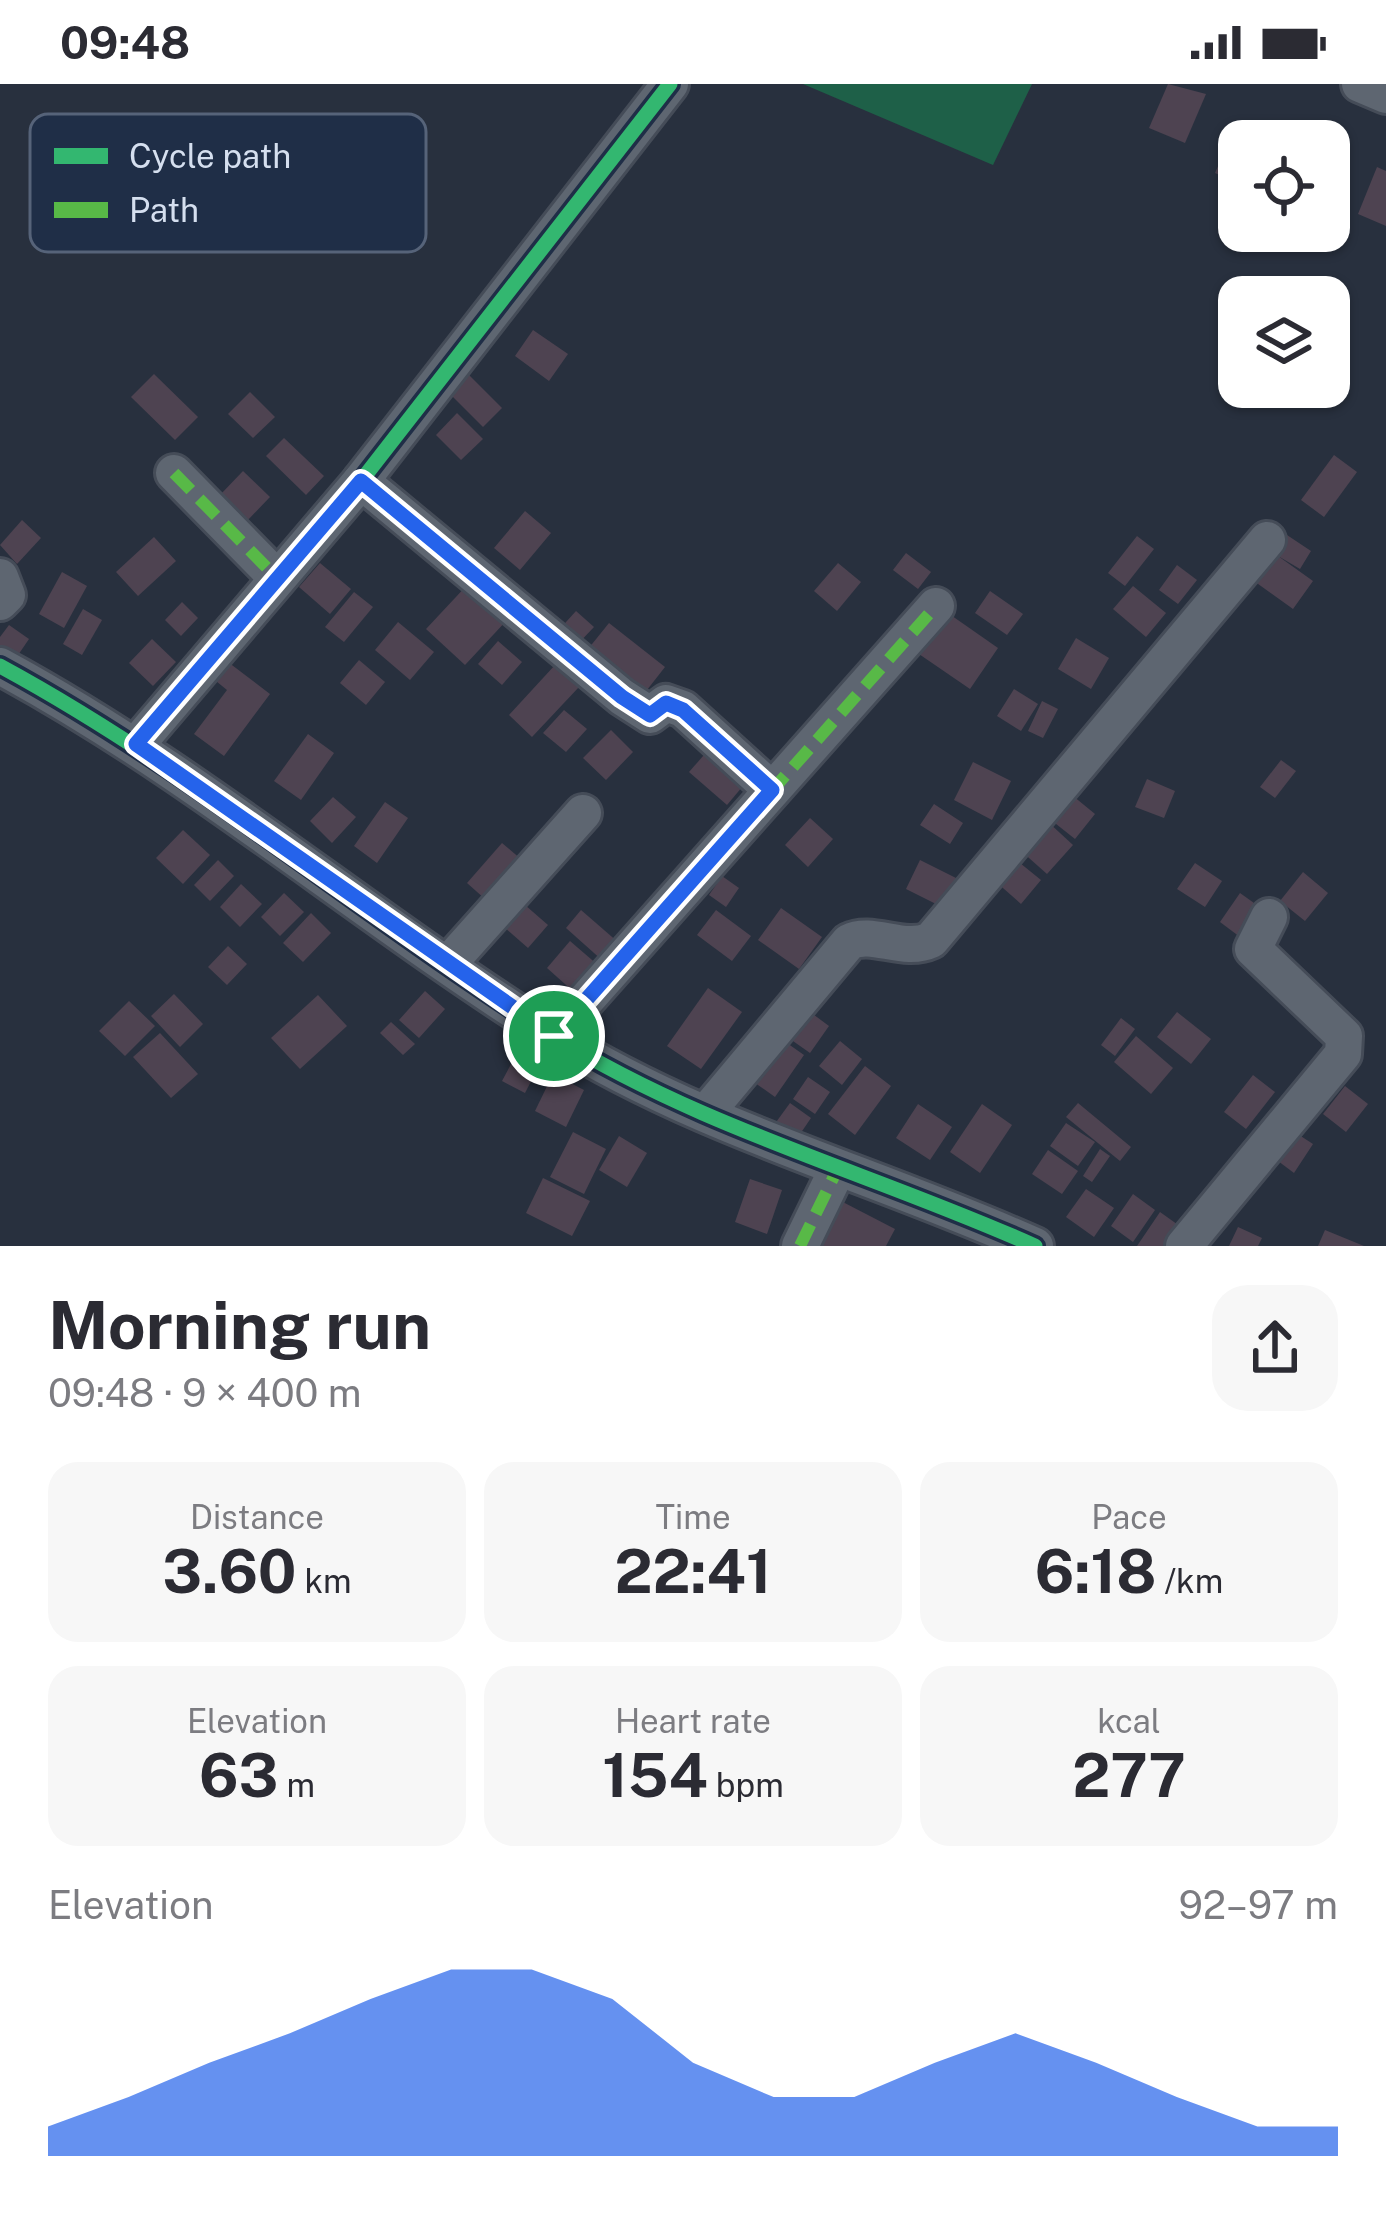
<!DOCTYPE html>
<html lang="en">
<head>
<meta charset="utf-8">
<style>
  :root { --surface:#fff; --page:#f7f7f7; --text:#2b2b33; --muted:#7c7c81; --accent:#2563eb }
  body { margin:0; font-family:"Public Sans",sans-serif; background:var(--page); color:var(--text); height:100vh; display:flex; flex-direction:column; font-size:45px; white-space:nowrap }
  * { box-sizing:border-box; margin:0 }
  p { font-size:39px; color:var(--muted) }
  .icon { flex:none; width:66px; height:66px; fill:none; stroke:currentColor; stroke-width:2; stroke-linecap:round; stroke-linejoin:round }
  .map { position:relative; height:1162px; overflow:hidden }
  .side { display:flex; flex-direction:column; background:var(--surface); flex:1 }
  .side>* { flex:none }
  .tools { position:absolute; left:1218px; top:36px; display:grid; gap:24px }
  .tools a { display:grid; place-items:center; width:132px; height:132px; border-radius:24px; background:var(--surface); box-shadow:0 3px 9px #0004; font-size:60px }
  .pin { position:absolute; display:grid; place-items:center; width:102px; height:102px; color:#fff; margin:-51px; border:6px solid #fff; border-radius:50%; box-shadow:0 3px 12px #0007 }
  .round { display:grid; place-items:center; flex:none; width:126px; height:126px; border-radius:36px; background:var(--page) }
  .head { display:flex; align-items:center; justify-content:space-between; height:204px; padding:0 48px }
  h1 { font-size:66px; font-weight:700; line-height:90px }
  .metrics { display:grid; grid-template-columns:repeat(3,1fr); gap:18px; height:204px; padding:12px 48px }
  .metrics div { display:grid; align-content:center; border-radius:30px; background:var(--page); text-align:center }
  .metrics b { font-size:60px; font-weight:700 }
  .metrics small { font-size:33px; font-weight:400 }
  .metrics p { font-size:33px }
  .chart { height:336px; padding:24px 48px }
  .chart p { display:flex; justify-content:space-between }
  .chart svg { width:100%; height:216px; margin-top:12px; fill:var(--accent); opacity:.7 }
  .status { display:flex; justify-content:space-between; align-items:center; height:84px; padding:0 60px; background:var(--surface); direction:ltr }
  .status svg { height:33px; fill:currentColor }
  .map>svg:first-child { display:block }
  .green { fill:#1e6048 }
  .building { fill:#4e4351 }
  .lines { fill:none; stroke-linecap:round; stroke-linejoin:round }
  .minor-casing { stroke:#454c58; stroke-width:42 }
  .minor { stroke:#5e6671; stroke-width:36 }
  .quiet { stroke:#58b947; stroke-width:12; stroke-dasharray:24 12; stroke-linecap:butt }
  .cycleway-casing { stroke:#1f2e47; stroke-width:22 }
  .cycleway { stroke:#33b770; stroke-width:15 }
  .route-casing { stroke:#fff; stroke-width:24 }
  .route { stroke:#2563eb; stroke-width:15 }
  .key { fill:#1f2e47; stroke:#566379; stroke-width:3 }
  .key-label { font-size:33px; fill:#d5dfef }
</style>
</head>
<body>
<div class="status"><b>09:48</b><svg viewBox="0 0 49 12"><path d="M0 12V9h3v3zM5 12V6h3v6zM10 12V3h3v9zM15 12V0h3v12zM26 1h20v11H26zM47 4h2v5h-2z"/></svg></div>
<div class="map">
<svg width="1386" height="1162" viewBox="0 0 1386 1162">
  <rect width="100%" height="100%" fill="#28303e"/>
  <path class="green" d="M803,0H1032L993,81Z"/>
  <g class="building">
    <path d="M1168,0L1206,10L1185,59L1149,44Z"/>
    <path d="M1233,48L1253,57H1239V100L1215,89Z"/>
    <path d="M1377,83L1386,87V142L1358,130Z"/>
    <path d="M533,246L568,270L549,297L515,272Z"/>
    <path d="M467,289L502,324L483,343L448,308Z"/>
    <path d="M154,290L198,333L175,356L131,313Z"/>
    <path d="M250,308L275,333L253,354L228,330Z"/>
    <path d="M457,329L483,355L461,376L436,351Z"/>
    <path d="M284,354L324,392L306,411L266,372Z"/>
    <path d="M1334,371L1357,388L1324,433L1301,416Z"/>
    <path d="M243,387L270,413L247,437L220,411Z"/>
    <path d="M525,427L551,449L520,486L494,464Z"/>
    <path d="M22,436L41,454L17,480L0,461Z"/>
    <path d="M1281,447L1311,467L1300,485L1278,472L1313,497L1293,525L1247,492Z"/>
    <path d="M1137,452L1154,465L1125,502L1108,489Z"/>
    <path d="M154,453L176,477L138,512L116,488Z"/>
    <path d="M906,469L931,488L918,505L893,486Z"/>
    <path d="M320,479L351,505L330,530L299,503Z"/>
    <path d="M838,479L861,498L837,527L814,507Z"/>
    <path d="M1177,481L1197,496L1178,520L1159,506Z"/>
    <path d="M62,488L87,502L64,544L39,530Z"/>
    <path d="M469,499L508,535L465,581L426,545Z"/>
    <path d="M1133,502L1166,529L1146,553L1113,525Z"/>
    <path d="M990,507L1023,530L1007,551L975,529Z"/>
    <path d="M354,508L373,523L344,558L325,543Z"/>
    <path d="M182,518L198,534L181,552L165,536Z"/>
    <path d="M83,525L102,536L82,571L63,560Z"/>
    <path d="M576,527L594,543L574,564L557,548Z"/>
    <path d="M945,527L998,564L970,605L916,568Z"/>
    <path d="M398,538L434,568L410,596L375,566Z"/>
    <path d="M609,539L665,583L636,620L580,575Z"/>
    <path d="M9,541L29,555L14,577L0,568V553Z"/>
    <path d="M1076,554L1109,574L1091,605L1058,585Z"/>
    <path d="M152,555L176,578L153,602L129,579Z"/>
    <path d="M498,557L522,578L502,601L478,580Z"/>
    <path d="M224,575L270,610L224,672L194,650L227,606L211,593Z"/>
    <path d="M359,576L385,598L366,621L340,599Z"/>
    <path d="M555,581L579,603L532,653L509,631Z"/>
    <path d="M1014,605L1038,620L1021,647L997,632Z"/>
    <path d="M1042,617L1058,625L1043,654L1028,647Z"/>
    <path d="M564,626L587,645L566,668L543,649Z"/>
    <path d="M611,646L633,668L606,696L583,674Z"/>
    <path d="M308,650L334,669L301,716L274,697Z"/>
    <path d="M711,663L748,696L727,721L689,688Z"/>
    <path d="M1281,676L1296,687L1275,714L1260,703Z"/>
    <path d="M973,678L1011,697L992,736L954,716Z"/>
    <path d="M1147,695L1175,707L1164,734L1135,723Z"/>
    <path d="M1067,707L1095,730L1075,755L1046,732Z"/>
    <path d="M333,713L356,733L332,759L310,737Z"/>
    <path d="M385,718L408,734L377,779L354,762Z"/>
    <path d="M934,720L963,739L950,760L920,741Z"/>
    <path d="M810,734L833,755L808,783L785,761Z"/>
    <path d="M1047,737L1073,761L1047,790L1020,766Z"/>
    <path d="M183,746L210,771L183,800L156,774Z"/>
    <path d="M502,759L529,782L494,823L467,799Z"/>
    <path d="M1014,774L1041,796L1021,820L995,797Z"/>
    <path d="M218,776L234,792L210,817L194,801Z"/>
    <path d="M920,776L958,795L944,824L906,805Z"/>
    <path d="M1195,779L1222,797L1205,823L1177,805Z"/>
    <path d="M1303,788L1328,809L1305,837L1280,817Z"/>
    <path d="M722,792L739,804L726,823L709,811Z"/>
    <path d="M241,800L262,820L240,843L220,823Z"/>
    <path d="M284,809L304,828L280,852L261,833Z"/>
    <path d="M1240,809L1261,824L1240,853L1220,838Z"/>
    <path d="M525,821L548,841L528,864L505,844Z"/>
    <path d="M781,824L822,853L799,885L758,856Z"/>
    <path d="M581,826L619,859L603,877L566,844Z"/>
    <path d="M716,826L751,852L732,877L697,851Z"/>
    <path d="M311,829L331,849L303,878L283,859Z"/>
    <path d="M570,857L599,882L575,909L547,884Z"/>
    <path d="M228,862L247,880L227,901L208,883Z"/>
    <path d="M708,904L742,928L701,985L667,962Z"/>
    <path d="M425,907L445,925L419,954L399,936Z"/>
    <path d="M174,910L203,940L180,963L151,932Z"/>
    <path d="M318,911L347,942L300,985L271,954Z"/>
    <path d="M129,917L155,942L125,972L99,947Z"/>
    <path d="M802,922L829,942L810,969L783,950Z"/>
    <path d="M1177,928L1211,955L1191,980L1157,953Z"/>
    <path d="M1121,934L1135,945L1115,972L1101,961Z"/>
    <path d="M391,938L415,960L403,971L380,949Z"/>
    <path d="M160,949L198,990L171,1014L133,973Z"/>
    <path d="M777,952L804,971L775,1013L748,994Z"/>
    <path d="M1136,952L1173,984L1151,1010L1114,978Z"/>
    <path d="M840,957L862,975L842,1001L819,982Z"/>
    <path d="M518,967L541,978L525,1009L502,997Z"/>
    <path d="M865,982L891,1002L855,1051L828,1030Z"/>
    <path d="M553,990L584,1006L566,1043L535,1027Z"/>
    <path d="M1253,991L1275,1008L1246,1045L1224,1028Z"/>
    <path d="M808,993L830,1008L815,1030L793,1015Z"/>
    <path d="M1345,1002L1368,1020L1346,1048L1323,1030Z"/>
    <path d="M790,1019L811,1034L796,1056L774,1041Z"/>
    <path d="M1078,1019L1131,1063L1120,1077L1066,1033Z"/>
    <path d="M918,1020L952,1043L930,1076L896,1054Z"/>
    <path d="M982,1020L1012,1041L980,1089L950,1068Z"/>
    <path d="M1066,1039L1095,1058L1078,1082L1050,1062Z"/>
    <path d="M573,1048L606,1065L584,1110L550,1093Z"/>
    <path d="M1296,1049L1313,1060L1294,1089L1278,1077Z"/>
    <path d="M619,1052L647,1069L627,1103L599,1086Z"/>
    <path d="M1100,1065L1110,1072L1092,1098L1083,1092Z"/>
    <path d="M1048,1066L1078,1087L1062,1110L1032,1090Z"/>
    <path d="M543,1094L590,1117L572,1152L526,1129Z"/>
    <path d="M750,1095L782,1106L767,1150L735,1138Z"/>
    <path d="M1086,1105L1114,1124L1094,1153L1066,1133Z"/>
    <path d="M1133,1110L1155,1126L1133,1158L1111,1142Z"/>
    <path d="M837,1115L895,1145L886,1162H812Z"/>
    <path d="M1160,1128L1181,1143L1168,1162H1137Z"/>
    <path d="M1238,1143L1262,1154L1258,1162H1229Z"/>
    <path d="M1325,1146L1364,1162H1318Z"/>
  </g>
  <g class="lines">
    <g class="minor-casing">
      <g id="minor">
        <path d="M1360,0L1386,11"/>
        <path d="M174,389L275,492"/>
        <path d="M361,397L622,613L650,631L666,619L683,625L772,706"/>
        <path d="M0,493L7,511L0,518"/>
        <path d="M0,582C196,688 364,833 552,951C702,1045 875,1090 1035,1162"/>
        <path d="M137,660L361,397L670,0"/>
        <path d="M449,879L583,729"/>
        <path d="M554,952L936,522"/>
        <path d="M706,1029L849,858C873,846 903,869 931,856L1267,456"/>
        <path d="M800,1162L837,1086"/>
        <path d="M1184,1162L1343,970L1344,952L1253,865L1269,833"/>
      </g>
    </g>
    <use href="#minor" class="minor"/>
    <g class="quiet">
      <path d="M174,389L275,492"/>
      <path d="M361,397L622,613L650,631L666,619L683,625L772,706"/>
      <path d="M554,952L936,522"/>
      <path d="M800,1162L837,1086"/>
    </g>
    <g class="cycleway-casing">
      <g id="cycleway">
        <path d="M0,582C196,688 364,833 552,951C702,1045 875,1090 1035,1162"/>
        <path d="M137,660L361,397L670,0"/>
      </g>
    </g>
    <use href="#cycleway" class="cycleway"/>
  </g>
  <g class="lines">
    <g class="route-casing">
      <path id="route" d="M361,397L622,613L650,631L666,619L683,626L772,706L554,952L136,660Z"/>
    </g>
    <use href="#route" class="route"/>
  </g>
  <rect x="30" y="30" width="396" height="138" rx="18" class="key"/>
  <rect x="54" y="64" width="54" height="16" fill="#33b770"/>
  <rect x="54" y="118" width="54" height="16" fill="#58b947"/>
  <g class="key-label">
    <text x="129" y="84">Cycle path</text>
    <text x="129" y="138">Path</text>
  </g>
</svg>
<div class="tools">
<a><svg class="icon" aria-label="locate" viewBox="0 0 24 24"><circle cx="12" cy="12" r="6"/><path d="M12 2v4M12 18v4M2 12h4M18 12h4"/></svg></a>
<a><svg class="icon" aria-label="layers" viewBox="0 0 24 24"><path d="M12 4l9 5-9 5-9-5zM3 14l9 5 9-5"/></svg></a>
</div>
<div class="pin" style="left:554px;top:952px;background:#1e9e55"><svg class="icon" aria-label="arrive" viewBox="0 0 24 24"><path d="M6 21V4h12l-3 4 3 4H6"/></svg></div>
</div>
<section class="side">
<div class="head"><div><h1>Morning run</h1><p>09:48 · 9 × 400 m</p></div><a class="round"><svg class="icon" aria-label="share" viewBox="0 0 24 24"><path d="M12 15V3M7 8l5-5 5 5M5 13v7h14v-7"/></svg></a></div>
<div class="metrics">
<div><p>Distance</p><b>3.60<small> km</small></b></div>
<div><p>Time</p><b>22:41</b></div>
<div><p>Pace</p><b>6:18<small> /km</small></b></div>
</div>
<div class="metrics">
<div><p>Elevation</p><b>63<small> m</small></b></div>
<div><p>Heart rate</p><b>154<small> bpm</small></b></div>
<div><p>kcal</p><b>277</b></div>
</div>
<div class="chart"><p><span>Elevation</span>92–97 m</p>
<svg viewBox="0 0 160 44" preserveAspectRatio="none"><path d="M0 44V38L10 32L20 25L30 19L40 12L50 6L60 6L70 12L80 25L90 32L100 32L110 25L120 19L130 25L140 32L150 38L160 38V44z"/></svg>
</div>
</section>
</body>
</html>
